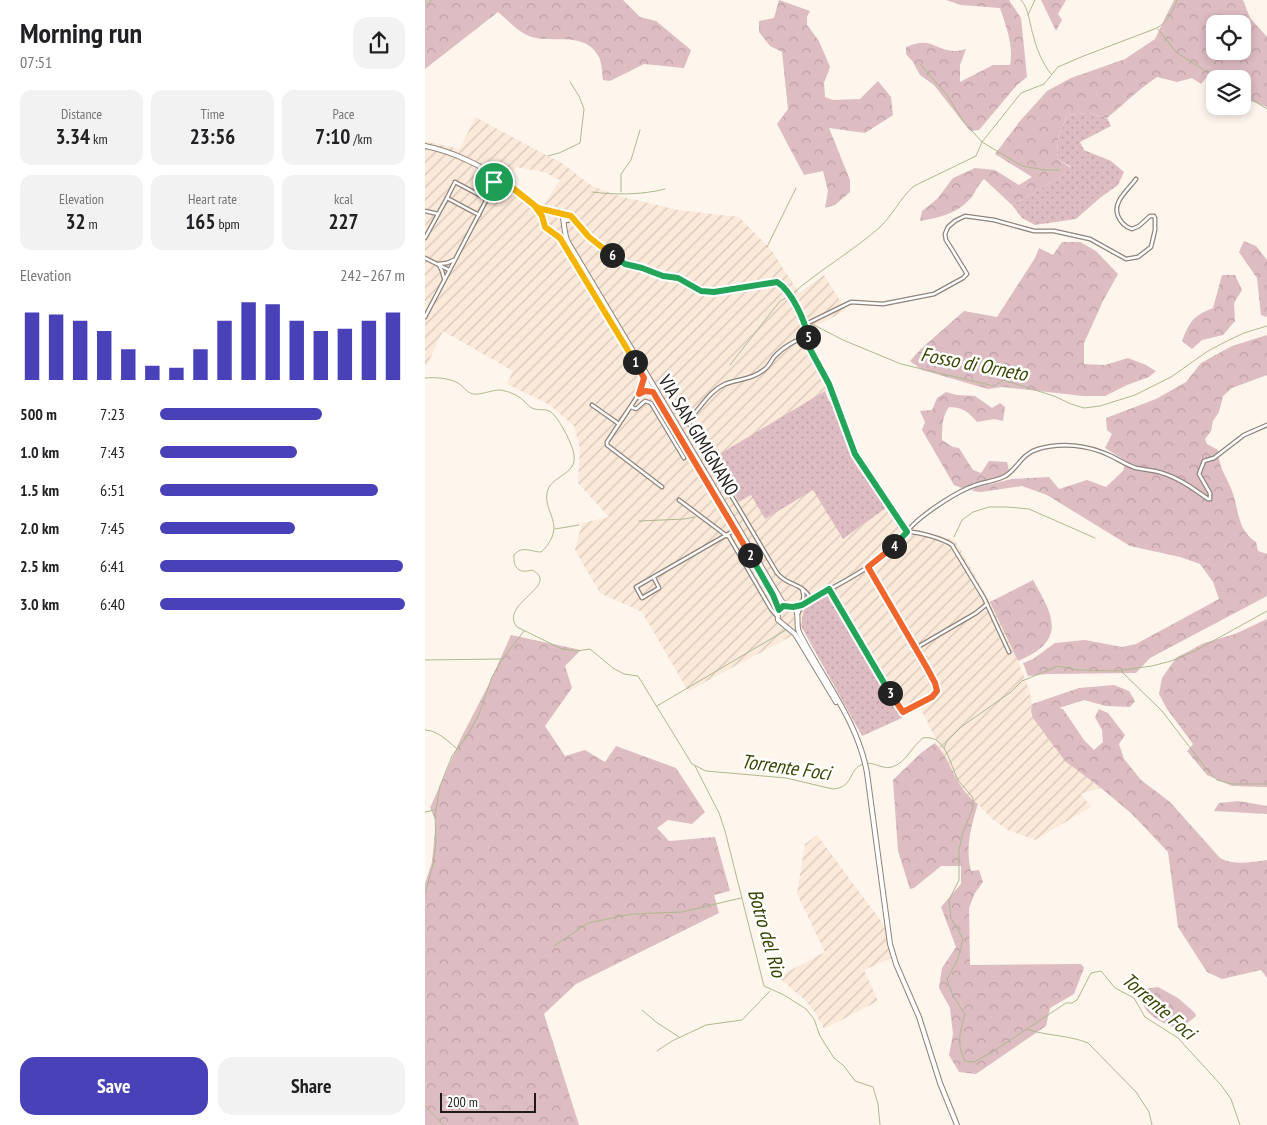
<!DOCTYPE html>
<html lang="en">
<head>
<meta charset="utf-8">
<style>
  :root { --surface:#fff; --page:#f2f2f2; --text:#202124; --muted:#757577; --accent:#4841b7 }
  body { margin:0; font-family:"PT Sans Narrow",sans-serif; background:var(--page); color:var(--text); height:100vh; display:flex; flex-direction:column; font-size:19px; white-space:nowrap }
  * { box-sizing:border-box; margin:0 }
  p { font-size:16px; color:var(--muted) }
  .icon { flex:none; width:28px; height:28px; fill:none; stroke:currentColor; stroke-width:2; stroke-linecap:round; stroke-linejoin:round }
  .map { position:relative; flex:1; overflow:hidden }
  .side { display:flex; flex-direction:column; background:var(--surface); width:425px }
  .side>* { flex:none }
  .controls { position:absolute; left:781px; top:15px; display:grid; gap:10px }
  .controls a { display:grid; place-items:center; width:45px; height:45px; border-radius:10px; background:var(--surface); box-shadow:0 2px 8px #0003; font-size:25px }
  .scale { position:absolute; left:15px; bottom:12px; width:96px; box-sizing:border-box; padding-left:5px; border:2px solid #1f1b17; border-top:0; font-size:14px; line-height:18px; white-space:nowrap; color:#1f1b17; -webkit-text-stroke:4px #fff; paint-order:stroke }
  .pin { position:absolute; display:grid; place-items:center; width:42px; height:42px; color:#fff; margin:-21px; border:2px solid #fff; border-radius:50%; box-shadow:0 1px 5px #0007 }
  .km { position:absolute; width:25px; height:25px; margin:-12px; border-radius:50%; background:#222; color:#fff; font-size:14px; line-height:25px; text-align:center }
  .round { display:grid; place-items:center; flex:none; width:52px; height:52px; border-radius:15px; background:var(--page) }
  .overview { display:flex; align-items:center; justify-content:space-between; height:85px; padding:0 20px }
  h1 { font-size:28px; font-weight:700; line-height:38px }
  .metrics { display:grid; grid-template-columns:repeat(3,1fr); gap:8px; height:85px; padding:5px 20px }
  .metrics div { display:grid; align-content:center; border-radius:12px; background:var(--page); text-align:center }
  .metrics b { font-size:21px; font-weight:700 }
  .metrics small { font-size:14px; font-weight:400 }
  .metrics p { font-size:14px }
  .chart { height:140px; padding:10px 20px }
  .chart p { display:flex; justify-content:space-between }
  .chart svg { width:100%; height:90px; margin-top:5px; stroke:var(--accent); stroke-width:6 }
  .primary-button { display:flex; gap:10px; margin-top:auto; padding:10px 20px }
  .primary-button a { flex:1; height:58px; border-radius:15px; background:var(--accent); color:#fff; font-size:20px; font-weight:700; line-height:58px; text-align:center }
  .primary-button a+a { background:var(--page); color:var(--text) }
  ul { padding:0 20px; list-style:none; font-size:16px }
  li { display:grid; grid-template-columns:80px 60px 1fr; align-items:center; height:38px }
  li i { height:12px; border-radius:6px; background:var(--accent) }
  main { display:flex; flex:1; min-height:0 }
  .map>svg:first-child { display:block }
  .industrial { fill:url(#industrial-furrows); fill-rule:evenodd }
  .grass { fill:url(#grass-dots) }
  .forest { fill:url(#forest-crowns); fill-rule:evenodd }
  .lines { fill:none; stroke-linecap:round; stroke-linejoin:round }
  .stream { stroke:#adb991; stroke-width:1 }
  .street-casing { stroke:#8e847b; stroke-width:5 }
  .secondary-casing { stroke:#8e847b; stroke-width:6 }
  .street { stroke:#fff; stroke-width:2.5 }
  .secondary { stroke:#fff; stroke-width:4 }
  .split-1-casing { stroke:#fff; stroke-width:10 }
  .split-2-casing { stroke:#fff; stroke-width:10 }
  .split-3-casing { stroke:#fff; stroke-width:10 }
  .split-4-casing { stroke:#fff; stroke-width:10 }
  .split-5-casing { stroke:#fff; stroke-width:10 }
  .split-6-casing { stroke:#fff; stroke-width:10 }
  .split-7-casing { stroke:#fff; stroke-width:10 }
  .split-1 { stroke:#f5b400; stroke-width:6 }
  .split-2 { stroke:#f0652b; stroke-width:6 }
  .split-3 { stroke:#22a559; stroke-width:6 }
  .split-4 { stroke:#f0652b; stroke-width:6 }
  .split-5 { stroke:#22a559; stroke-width:6 }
  .split-6 { stroke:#22a559; stroke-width:6 }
  .split-7 { stroke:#f5b400; stroke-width:6 }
  .labels { text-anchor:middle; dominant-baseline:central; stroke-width:5; stroke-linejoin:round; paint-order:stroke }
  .street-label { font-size:19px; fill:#1f1b17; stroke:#fff }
  .water-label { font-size:20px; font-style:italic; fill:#384603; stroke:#fff }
</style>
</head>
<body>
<main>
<section class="side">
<div class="overview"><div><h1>Morning run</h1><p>07:51</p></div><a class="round"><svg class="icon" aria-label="share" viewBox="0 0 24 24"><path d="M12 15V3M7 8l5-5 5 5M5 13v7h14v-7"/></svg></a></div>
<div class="metrics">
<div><p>Distance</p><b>3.34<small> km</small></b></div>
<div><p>Time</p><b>23:56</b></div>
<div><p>Pace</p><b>7:10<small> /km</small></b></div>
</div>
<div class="metrics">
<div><p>Elevation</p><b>32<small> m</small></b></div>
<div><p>Heart rate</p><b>165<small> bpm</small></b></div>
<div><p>kcal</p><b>227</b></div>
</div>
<div class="chart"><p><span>Elevation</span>242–267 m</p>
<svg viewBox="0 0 160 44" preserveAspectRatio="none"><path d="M5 44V11M15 44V12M25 44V15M35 44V20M45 44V29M55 44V37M65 44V38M75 44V29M85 44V15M95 44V6M105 44V7M115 44V15M125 44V20M135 44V19M145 44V15M155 44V11"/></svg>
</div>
<ul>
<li><b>500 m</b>7:23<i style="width:66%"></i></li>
<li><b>1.0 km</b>7:43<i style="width:56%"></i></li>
<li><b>1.5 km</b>6:51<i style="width:89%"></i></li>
<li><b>2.0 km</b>7:45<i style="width:55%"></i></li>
<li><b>2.5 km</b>6:41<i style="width:99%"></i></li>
<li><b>3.0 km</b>6:40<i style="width:100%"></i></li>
</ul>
<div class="primary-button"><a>Save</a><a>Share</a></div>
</section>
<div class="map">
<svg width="842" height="1125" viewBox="0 0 842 1125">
  <defs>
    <pattern id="industrial-furrows" width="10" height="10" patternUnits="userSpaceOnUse" patternTransform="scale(1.25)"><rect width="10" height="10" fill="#fbe9da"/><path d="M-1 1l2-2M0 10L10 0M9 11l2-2" fill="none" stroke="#d7c7ba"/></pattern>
    <pattern id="grass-dots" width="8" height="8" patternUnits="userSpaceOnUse" patternTransform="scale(1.25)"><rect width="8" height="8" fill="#ddbcc2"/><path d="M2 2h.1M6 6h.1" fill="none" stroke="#bda1a6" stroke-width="1.8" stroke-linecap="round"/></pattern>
    <pattern id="forest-crowns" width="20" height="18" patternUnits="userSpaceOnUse" patternTransform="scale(1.25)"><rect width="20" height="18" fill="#ddbcc2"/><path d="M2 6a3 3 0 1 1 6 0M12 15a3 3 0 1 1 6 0" fill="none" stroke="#bda1a6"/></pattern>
  </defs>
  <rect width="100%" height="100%" fill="#fef5ed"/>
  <g class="industrial">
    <path d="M50,117L138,164L167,186L194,196L253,210L314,217L347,251L374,293L399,275L421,310L386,329L389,349L408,388L288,459L314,502L326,495L388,489L418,539L469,503L482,524L490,529L530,540L565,602L593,661L604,690L607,704L606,711L640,761L676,788L656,794L666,807L610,840L583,830L567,819L553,804L545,799L530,779L496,709L477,718L404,594L379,607L376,623L378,630L263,691L217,612L175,593L150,550L157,523L184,517L153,483L155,448L149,426L125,405L82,384L88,371L18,331L2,365H0V141L35,149ZM91,167L119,172L135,180L118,206L112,205L81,180Z"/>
    <path d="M392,835L459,925L467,958L439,970L453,1001L399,1029L390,1012L380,1000L353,977L400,952L372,894L380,844Z"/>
  </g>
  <g class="grass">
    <path d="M664,113L682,118L686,126L655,142L659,150L686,161L699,172L693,185L676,197L651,219L610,225L597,218L587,205L637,176L646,167L632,159L633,139L642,115Z"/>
    <path d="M400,391L404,401L407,400L429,462L461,508L418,539L388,490L340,519L326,495L314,502L288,458Z"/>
    <path d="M403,593L405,594L477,718L437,736L376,626L379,607Z"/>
  </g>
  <g class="forest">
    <path d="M0,0H198L215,17L231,21L266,50L259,68L219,64L185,81L178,80C177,73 177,63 174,57C161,32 132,42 111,38C95,35 85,22 73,12L0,69Z"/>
    <path d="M354,0L385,11L382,17V25L394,41L405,67L399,83L400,97L408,100L435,99L453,81L466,97L468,115L440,133L404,128L425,180V192L410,205L400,208L403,191L398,171L379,175L352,124L363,109L357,52L345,46L334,32V21L349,18Z"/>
    <path d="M521,0H584L596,18L602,77L592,85L554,130L545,131L509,85L495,75L488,62L481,54V47C507,36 507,49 529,51C533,51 537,50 541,49L535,65V82L568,65H585C589,47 581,26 575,8L536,5Z"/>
    <path d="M616,0H641L633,14L637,20L631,31Z"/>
    <path d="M749,0H818L825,18L842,37V107L818,98V79H790V83L782,77L776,84L767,78L752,82L732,77C714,89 699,104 682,118L664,113L642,115L633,139L632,159L646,168L637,176L587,205L559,179C552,185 550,195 543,201C531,214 512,218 495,221L497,211L512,199L528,178L550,168L570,170L594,185L607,177L570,154L595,121L622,91L646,78L700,59L730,39ZM790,24H818V51H790Z"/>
    <path d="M819,241L831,246L842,260V317L836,315L832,278L814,252Z"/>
    <path d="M637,242H655L671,251L693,274L678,301L659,343V364L680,365L703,358L721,365L731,371L724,377L702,385L680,396H658L577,387L563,389L497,370L485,361L497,348L539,311L572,317L610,258L614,248L628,255Z"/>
    <path d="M797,275H810L817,290L809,303L810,321L798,335L777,340L767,349L757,341C765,321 768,316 788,308Z"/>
    <path d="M842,335V375L807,388L798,396L794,412L788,421L786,431L780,439L782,444L793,450C794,471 803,477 808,494C814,512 813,531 831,542L833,551L842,554V596L725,658L711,673L623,674L603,676L598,663L608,659L630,643L660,640L697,647L711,644L794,599L788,582L775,564L755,557L705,546L622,495L597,486L556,492L547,491L550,488L587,479L624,477L634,489L662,480L681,487L698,471L701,461L680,448L687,434L682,430L681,418L731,399L761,382L776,363L807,346Z"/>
    <path d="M521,392L532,395L550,396L567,408L575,403L580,407L578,421L569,419L552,422C544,412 537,407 524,407C517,417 517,427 517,440L528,447L534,448L548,470L556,473L564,461L582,462L584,470L579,476L537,488L529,485L497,430L500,422L495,411L507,410L512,398Z"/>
    <path d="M608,580C629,617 642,640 593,661L565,602Z"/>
    <path d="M842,619V787L807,786L782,775L762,751L768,744L742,709L734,694L737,678L751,658L779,643L810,634Z"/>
    <path d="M86,635L156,650L140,666L147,688L120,726L140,756L160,750L180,762L191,746L251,768L280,812L267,824L243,820L232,828L244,841L290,837L305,891L289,895L294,913L151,984L119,1014L154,1125H0V884L7,862L11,821L5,808L36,738L64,684Z"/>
    <path d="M689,685L704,691L710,701L705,707L681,706L659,700L634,708L638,709L659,740L669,750L678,742L677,730L670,717L674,709L683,713L700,735L694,744L699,759L716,780L745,802L795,858C809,866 827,862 842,860V978L836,970L797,979L782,972L753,927L743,852L707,814L676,788L640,761L608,718L606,711L607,704L654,688Z"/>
    <path d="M510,743C527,761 530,789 553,804C546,826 540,848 546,871L554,870L558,882L550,893L544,908L545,965L656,964L659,968L649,994L625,1008L621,1026L551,1074L534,1072L524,1055L528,1034L525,1008L514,988L517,968L531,947L516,907L536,884V866H516L489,888L485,889L473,851L468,780L496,753Z"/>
    <path d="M813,801L842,806V814L789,811L794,803Z"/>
    <path d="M733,987L753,998L770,1013L771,1016L754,1030C728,1018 722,1017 711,990Z"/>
  </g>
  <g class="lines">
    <g class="stream">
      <path d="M596,0C604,8 605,27 609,38C612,50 618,64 626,74"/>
      <path d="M0,6L7,0"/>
      <path d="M603,15L610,0"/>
      <path d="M733,29L751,52L793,79"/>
      <path d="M495,64L522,95L539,122L557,142L597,166L620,170H634"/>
      <path d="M818,94L842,109"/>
      <path d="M123,156L134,153L155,143L159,109L154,96L145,82"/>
      <path d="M167,192C190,195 217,195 240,189"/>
      <path d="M196,192V174L206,160L215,130"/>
      <path d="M342,247L371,188"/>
      <path d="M387,324L418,340L476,364L569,386L578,380L629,396L646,404L659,408L675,406L710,395L746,377L783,351L800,342L819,333L842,326"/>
      <path d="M305,365L355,301L366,295C394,270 427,252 455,227C468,215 475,198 489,186L551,156L557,142L596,93L619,84L633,67L656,57L732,28C743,21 748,12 752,0"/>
      <path d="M0,378C10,377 24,378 33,383C39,387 41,392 48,394C57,395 66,390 75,390C83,391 93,395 99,401C101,403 104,407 107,408C113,411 120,408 126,412C134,418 148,445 149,455C152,476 125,475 122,493C119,509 134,520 127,537C124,543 122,547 116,552C106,552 97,545 89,555C88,568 94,574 107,570C137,585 73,604 92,627L137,649L152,651L165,649L188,668L199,674L213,676L267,764L281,771L361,778L408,789C429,787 423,771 436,765C447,759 455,770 467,767C481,763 487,746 498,738C521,734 525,765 533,780C537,786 544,792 548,798V808L538,832L534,850V880L524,900L526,918L538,939L533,959L522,979L528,996L540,1014C535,1032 531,1044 540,1061L549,1062L569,1051L641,1003H647L652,1000L666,973L676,971L690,988L709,998L720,1017L753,1038L796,1085L806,1099L815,1125"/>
      <path d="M214,521L260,519L269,517"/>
      <path d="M130,529L154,525"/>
      <path d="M529,537L537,520L548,512L564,507H582L604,509L670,538"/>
      <path d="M0,660L76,659"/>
      <path d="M696,671L737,711L783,771L792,780L807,784H842"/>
      <path d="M232,706L361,630"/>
      <path d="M0,730C12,730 23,741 32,749"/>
      <path d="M519,748L522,741L536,727L586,692L597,681L633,666L653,670L691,671L727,666L746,661L770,651L842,611"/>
      <path d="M270,766L294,813L300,831L339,986L359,995L381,1009L389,1019L395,1036L409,1058L419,1066L430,1081L448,1087L453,1104L455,1125"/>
      <path d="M0,812L10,810"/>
      <path d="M0,894L8,864L11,843L10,816L15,786L27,756L44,733L54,714L67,677L76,661L99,631"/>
      <path d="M129,946L163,923L207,914L257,912L316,898"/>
      <path d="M217,1010L231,1022L254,1037"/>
      <path d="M601,1029C621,1036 644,1035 663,1043L711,1092L724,1112L727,1125"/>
      <path d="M232,1051L247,1041L281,1025L317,1020L345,991"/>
      <path d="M0,1106L19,1125"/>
    </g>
    <g class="street-casing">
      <g id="street">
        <path d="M62,172L67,186"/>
        <path d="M66,192L72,187L83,184"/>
        <path d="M0,211L13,214"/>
        <path d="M54,215L22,198L30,182L62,199"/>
        <path d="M137,215L147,217L164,237L195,261L217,267L236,276L253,278L276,291L291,292L349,282L353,283L358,287L379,320L386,351L401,378L430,454L482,532C491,518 527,495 543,488C553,483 565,482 576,478C591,473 595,454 613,449C636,442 662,445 684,455C693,459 701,465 711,468C720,470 729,470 737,473C754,478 769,489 783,499H785V493L774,474L779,461L789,458L819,435L842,425"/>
        <path d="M139,221L149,220"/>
        <path d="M0,238L22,198"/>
        <path d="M0,258L24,270"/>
        <path d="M13,264L22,263L29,260"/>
        <path d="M14,265L17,271L19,278"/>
        <path d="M0,317L65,193L68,184L75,178"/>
        <path d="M381,324L426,302L458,304L509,294L538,278L542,274L528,251L521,240L520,234L523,227L530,221L540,216L569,220L609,231H629L665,239L701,259L713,257L726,247L730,230V218L729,216H725L714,226L707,229C700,227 696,223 693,216C687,202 703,190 711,179"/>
        <path d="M383,337C371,339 357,348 349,357C346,361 344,366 340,369C328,379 314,379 300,384C289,389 282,398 274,408C270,413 266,417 264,424L352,573C363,587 376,581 386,599"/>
        <path d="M219,380L214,394L182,442V445L237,487"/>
        <path d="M216,393L220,391L227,392"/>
        <path d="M167,405L194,424"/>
        <path d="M206,407L211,409L220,401L226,403L259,458"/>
        <path d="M254,500L302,536"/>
        <path d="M303,535L346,609L352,616"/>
        <path d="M229,578L234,588L217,598L211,587L310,530"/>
        <path d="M404,589L476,712H479L512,693L510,683L443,567"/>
        <path d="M368,607L378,604C415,583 455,566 482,532C492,531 519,539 527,545L559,598L584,652"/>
        <path d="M373,614C376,605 381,600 377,589"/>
        <path d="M491,648L551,613L562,604"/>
      </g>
    </g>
    <g class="secondary-casing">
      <g id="secondary">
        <path d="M0,146C26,151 56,165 78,181C90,189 100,200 112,207C119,211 132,209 137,216C140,221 138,232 143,242L352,593C354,597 357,603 361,605C365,607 368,606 371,610C374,616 371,625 374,632C397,678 433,721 442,773L465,944L471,964L494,1017L515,1083L532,1125"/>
        <path d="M111,207L117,216L120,227L133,235L138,243L338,577L352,604L353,620L370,634L411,702"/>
      </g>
    </g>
    <use href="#street" class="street"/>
    <use href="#secondary" class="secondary"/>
  </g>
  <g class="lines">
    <g class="split-1-casing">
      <path id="split-1" d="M69,182L75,178L109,205L117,216L120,227L135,238L210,362"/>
    </g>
    <g class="split-2-casing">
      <path id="split-2" d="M210,362L219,378L214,394L220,391L228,392L325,555"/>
    </g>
    <g class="split-3-casing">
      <path id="split-3" d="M325,555L348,595L354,610L358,606L368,607L377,605L404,589L465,693"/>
    </g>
    <g class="split-4-casing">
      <path id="split-4" d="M465,693L478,712L507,697L512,691L510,683L502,668L443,567L469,546"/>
    </g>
    <g class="split-5-casing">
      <path id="split-5" d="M383,337L385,349L404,384L430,454L482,532L469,546"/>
    </g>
    <g class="split-6-casing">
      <path id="split-6" d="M187,255L200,264L217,268L238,276L253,278L276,291L289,292L352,282C367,291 380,321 383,337"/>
    </g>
    <g class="split-7-casing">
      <path id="split-7" d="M69,182L65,193L72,187L83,184L113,208L146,216L164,237L187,255"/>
    </g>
    <use href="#split-1" class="split-1"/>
    <use href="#split-2" class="split-2"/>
    <use href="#split-3" class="split-3"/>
    <use href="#split-4" class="split-4"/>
    <use href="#split-5" class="split-5"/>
    <use href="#split-6" class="split-6"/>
    <use href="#split-7" class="split-7"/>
  </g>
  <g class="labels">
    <g class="street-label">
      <text transform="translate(274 435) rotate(59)">VIA SAN GIMIGNANO</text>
    </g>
    <g class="water-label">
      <text transform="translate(549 364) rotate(11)">Fosso di Orneto</text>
      <text transform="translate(361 767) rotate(8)">Torrente Foci</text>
      <text transform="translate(342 933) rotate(74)">Botro del Rio</text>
      <text transform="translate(734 1006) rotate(41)">Torrente Foci</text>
    </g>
  </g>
</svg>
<div class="controls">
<a><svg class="icon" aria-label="locate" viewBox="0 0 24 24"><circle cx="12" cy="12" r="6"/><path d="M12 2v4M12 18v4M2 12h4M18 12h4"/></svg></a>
<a><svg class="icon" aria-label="layers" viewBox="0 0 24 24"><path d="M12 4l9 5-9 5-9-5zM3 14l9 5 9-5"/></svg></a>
</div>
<div class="scale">200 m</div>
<div class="pin" style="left:69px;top:182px;background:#1e9e55"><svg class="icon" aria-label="arrive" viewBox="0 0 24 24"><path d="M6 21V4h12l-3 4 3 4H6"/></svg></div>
<b class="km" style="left:210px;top:362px">1</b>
<b class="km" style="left:325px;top:555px">2</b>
<b class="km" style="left:465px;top:693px">3</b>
<b class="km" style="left:469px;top:546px">4</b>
<b class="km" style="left:383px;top:337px">5</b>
<b class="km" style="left:187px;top:255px">6</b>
</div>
</main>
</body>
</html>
